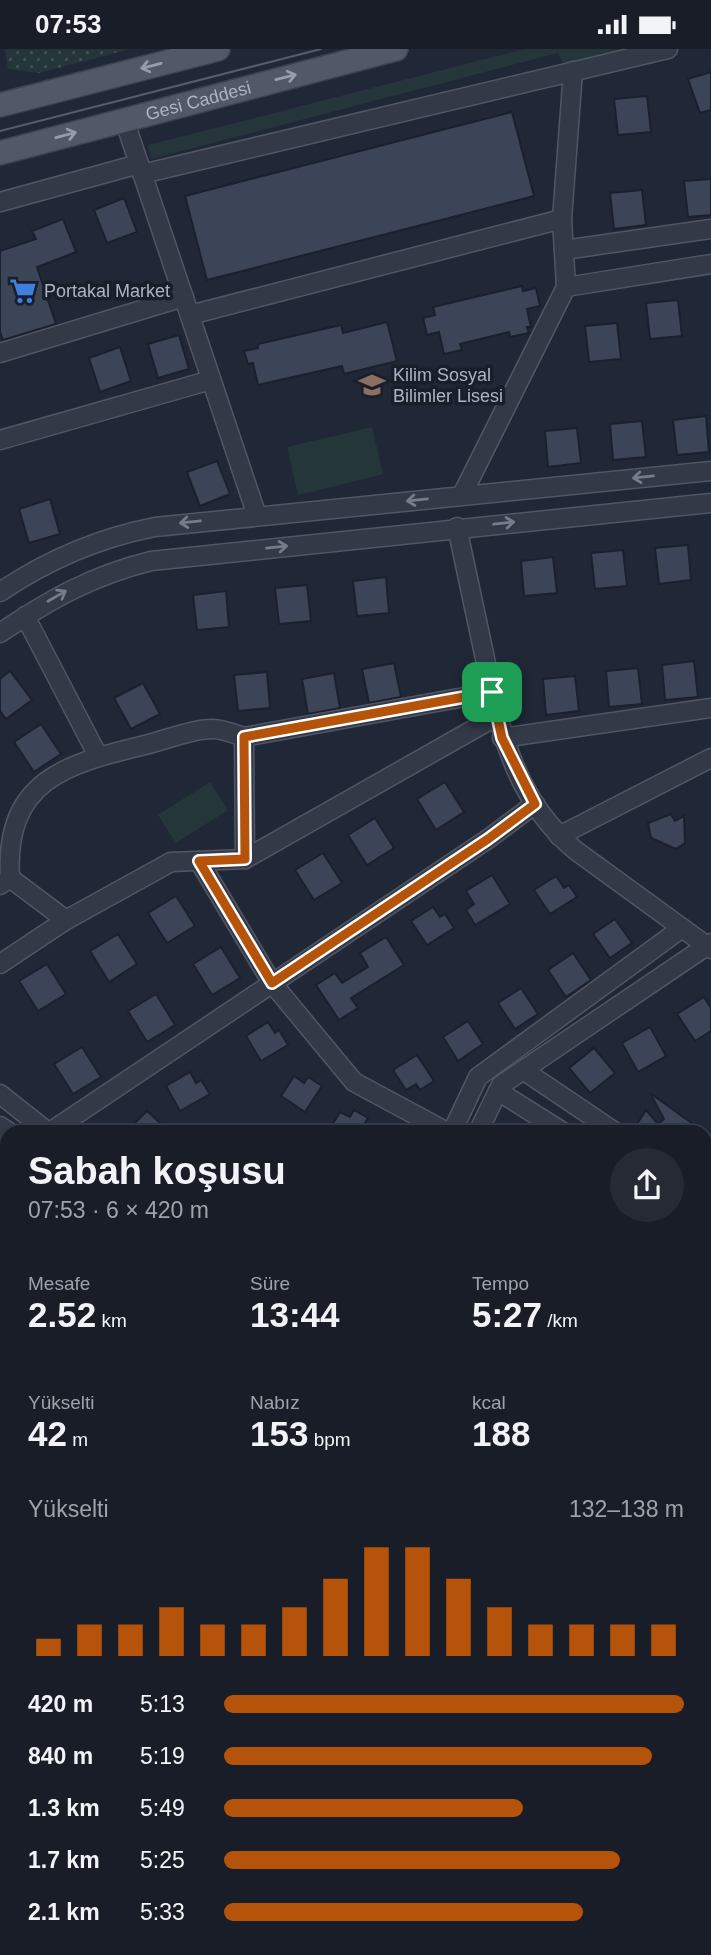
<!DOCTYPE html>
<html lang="tr">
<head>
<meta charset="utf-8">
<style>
  :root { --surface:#181d28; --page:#252a34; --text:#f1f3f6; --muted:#9fa2a8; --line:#363b45; --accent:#b45309 }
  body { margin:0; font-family:Arial,sans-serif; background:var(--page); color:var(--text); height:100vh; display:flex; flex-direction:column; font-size:26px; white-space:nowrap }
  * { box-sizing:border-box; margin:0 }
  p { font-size:23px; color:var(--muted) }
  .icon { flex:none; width:38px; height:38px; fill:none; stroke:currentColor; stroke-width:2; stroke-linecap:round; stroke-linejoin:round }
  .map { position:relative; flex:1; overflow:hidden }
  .sheet { position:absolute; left:0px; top:1076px; width:712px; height:831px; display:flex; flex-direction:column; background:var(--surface); border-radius:21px 21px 0 0; box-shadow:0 2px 5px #0004,0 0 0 2px var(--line) }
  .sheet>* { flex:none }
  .pin { position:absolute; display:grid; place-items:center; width:60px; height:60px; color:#fff; margin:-30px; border-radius:14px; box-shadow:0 4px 10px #0006 }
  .round { display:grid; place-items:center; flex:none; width:74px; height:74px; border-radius:37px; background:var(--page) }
  .overview { display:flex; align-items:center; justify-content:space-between; height:119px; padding:0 28px }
  h1 { font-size:38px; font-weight:600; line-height:52px }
  .metrics { display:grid; grid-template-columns:repeat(3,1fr); gap:10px; height:119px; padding:7px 28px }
  .metrics div { display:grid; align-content:center }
  .metrics b { font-size:35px; font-weight:600 }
  .metrics small { font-size:19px; font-weight:400 }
  .metrics p { font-size:19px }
  .chart { height:196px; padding:14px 28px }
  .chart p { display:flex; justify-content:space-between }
  .chart svg { width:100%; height:126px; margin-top:7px; stroke:var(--accent); stroke-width:6 }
  ul { padding:0 28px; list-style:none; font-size:23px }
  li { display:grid; grid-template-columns:112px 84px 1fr; align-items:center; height:52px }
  li i { height:18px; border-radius:9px; background:var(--accent) }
  .status { display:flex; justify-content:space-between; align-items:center; height:49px; padding:0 35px; background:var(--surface); direction:ltr }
  .status svg { height:19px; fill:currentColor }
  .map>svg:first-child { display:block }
  .grass { fill:#25363a }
  .park { fill:url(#park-dots) }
  .building { fill:#3c4457; stroke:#1b202d; stroke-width:2 }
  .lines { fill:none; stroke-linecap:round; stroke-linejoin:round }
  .minor-casing { stroke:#515665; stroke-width:21 }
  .major-casing { stroke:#3d4251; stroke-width:26 }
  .minor { stroke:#333947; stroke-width:18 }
  .major { stroke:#515867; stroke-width:23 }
  .tram { stroke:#555c6e; stroke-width:2 }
  .oneway { stroke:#969cad }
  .oneway2 { stroke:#767c8c }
  .route-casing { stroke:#fff; stroke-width:14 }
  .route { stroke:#b45309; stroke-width:9 }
  .labels { text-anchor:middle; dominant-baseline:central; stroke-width:7; stroke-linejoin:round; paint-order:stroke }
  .street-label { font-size:18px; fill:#adb3c4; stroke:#191e2b }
  .poi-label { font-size:18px; fill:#adb3c4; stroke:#191e2b; text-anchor:start }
</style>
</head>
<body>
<div class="status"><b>07:53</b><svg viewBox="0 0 49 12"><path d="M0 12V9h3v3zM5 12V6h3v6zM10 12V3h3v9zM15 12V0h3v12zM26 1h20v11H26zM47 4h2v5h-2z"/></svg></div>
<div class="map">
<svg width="711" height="1906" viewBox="0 0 711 1906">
  <defs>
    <pattern id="park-dots" width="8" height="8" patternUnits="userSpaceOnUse" patternTransform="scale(1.75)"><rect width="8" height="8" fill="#25363a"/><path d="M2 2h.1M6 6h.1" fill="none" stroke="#425155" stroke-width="1.8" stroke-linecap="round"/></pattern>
  </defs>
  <rect width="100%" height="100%" fill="#202736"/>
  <g class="grass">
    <path d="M525,0H630L563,15L558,4L151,110L148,96Z"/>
    <path d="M372,378L383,425L298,446L287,398Z"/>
    <path d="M210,733L228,761L176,794L158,766Z"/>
  </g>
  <path class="park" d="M5,0H130L39,24L8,20Z"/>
  <g class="building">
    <path d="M711,23V61L700,64L688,30Z"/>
    <path d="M647,47L651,83L618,86L614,50Z"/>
    <path d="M512,63L534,147L207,231L185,147Z"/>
    <path d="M711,130V166L688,168L684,132Z"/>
    <path d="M642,141L646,176L614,180L610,144Z"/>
    <path d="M124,149L137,183L107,194L94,161Z"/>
    <path d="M63,170L76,203L37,218L56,275L3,291L0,283V202L36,190L32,182Z"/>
    <path d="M522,237L523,242L536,239L540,257L527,260L531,278H527L529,284L510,288L509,283L460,295L462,301L444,305L439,283L427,286L423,269L435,266L433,258Z"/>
    <path d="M678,251L682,287L650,290L646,254Z"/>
    <path d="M387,273L397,312L344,325L342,317L258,336L253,314L248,315L244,302L258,299V295L341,276L343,284Z"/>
    <path d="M617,274L621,310L589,313L585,277Z"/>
    <path d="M179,286L189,320L158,329L148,295Z"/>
    <path d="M120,298L131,332L100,343L89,309Z"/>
    <path d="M706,367L709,403L677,406L673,371Z"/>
    <path d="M642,372L646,408L613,411L610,375Z"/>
    <path d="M577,379L581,414L548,418L545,382Z"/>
    <path d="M217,412L230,445L200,457L187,423Z"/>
    <path d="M50,450L60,485L29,494L19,460Z"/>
    <path d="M688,496L691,531L659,535L655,499Z"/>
    <path d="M623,501L627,537L595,540L591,504Z"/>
    <path d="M553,508L557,544L524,547L521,512Z"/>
    <path d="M386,528L389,564L357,567L353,532Z"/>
    <path d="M307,536L311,572L279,575L275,539Z"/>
    <path d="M226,542L229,578L197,581L193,546Z"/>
    <path d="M694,612L698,648L665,651L662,616Z"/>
    <path d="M394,614L401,648L369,654L362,620Z"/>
    <path d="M638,619L642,655L609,658L606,622Z"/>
    <path d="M10,622L32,651L6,670L0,662V630Z"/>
    <path d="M267,623L270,659L238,662L234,626Z"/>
    <path d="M334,624L340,659L308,665L302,630Z"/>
    <path d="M575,627L579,662L546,666L543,630Z"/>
    <path d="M143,634L160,665L131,680L114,649Z"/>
    <path d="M41,675L61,705L34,723L14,693Z"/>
    <path d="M445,733L464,763L436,781L417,750Z"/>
    <path d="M671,765L675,772L684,767L685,794L676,800L651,789L648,774Z"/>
    <path d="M375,769L394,799L367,816L348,786Z"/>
    <path d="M323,804L342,834L314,851L295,821Z"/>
    <path d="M492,826L510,855L475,876L466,861L474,855L466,842Z"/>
    <path d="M556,827L564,839L569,836L577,848L550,865L534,841Z"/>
    <path d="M176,847L195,877L167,894L148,864Z"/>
    <path d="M433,858L440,868L445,865L454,879L427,896L411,872Z"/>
    <path d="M615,870L632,894L610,909L593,885Z"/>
    <path d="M118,885L137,915L109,933L90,902Z"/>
    <path d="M386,888L404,916L351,949L358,959L339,971L316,936L335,924L342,934L368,918L360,904Z"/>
    <path d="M221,898L240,929L212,946L193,915Z"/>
    <path d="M573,904L591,931L566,948L548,921Z"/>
    <path d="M47,915L66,945L38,962L19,932Z"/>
    <path d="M521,939L538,965L515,980L498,954Z"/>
    <path d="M156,945L175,976L147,993L128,962Z"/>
    <path d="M704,948L711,959V982L695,992L677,965Z"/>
    <path d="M468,972L483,995L458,1012L443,988Z"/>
    <path d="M268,973L275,984L279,981L288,996L261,1012L246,987Z"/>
    <path d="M650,978L666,1007L638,1023L622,994Z"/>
    <path d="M82,998L101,1028L73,1045L54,1015Z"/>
    <path d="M594,999L615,1024L590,1044L569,1019Z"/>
    <path d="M417,1006L434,1032L420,1041L416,1035L406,1041L393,1021Z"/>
    <path d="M190,1023L196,1034L201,1031L210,1045L180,1062L166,1037Z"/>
    <path d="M294,1027L304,1034L308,1028L322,1037L305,1063L281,1047Z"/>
    <path d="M650,1044L704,1083H645L637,1075L646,1061L658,1075L664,1070Z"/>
    <path d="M354,1061L368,1069L359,1083H328L340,1063L350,1068Z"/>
    <path d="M147,1062L170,1083H126Z"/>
  </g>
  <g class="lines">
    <g class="minor-casing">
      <g id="minor">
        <path d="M124,70L257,467"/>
        <path d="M142,125L668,0"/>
        <path d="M0,153L139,115"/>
        <path d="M564,201L711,180"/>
        <path d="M566,238L711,215"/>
        <path d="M190,266L562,170"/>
        <path d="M0,304L184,248"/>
        <path d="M0,391L211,331"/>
        <path d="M462,446L566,238L562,170L573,22"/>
        <path d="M457,478C466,521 475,563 484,605C500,680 513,748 575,801L711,900"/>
        <path d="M0,543C49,510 98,489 155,478L711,422"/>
        <path d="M25,567L98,707"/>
        <path d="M0,584C51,550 91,527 151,512L711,454"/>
        <path d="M244,688L492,643"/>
        <path d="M502,689L711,659"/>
        <path d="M559,787L711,709"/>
        <path d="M199,812L272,934L354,1033L447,1083"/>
        <path d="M10,829L66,871"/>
        <path d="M0,836L10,829C4,731 66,715 145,696C166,691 191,680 213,680C222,680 235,685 244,688L245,810"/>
        <path d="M0,915L66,871L171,813L245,810L497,667"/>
        <path d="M523,1021L615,1083"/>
        <path d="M498,1042L563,1083"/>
        <path d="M0,1045L48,1083"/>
        <path d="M0,1077L9,1083"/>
        <path d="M50,1083L488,790L535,755"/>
        <path d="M452,1083L478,1028L682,879"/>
        <path d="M478,1083L501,1036L711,894"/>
        <path d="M0,1112L7,1117"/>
        <path d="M705,1143L711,1147"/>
        <path d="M705,1172L711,1176"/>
        <path d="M705,1240L711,1234"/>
        <path d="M705,1318L711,1321"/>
        <path d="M705,1337L711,1340"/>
        <path d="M0,1354L7,1357"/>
        <path d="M0,1495L7,1491"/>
        <path d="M705,1537L711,1543"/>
        <path d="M0,1561L7,1571"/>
        <path d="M0,1695L7,1690"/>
        <path d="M705,1703L711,1708"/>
        <path d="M243,1900L249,1906"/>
        <path d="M588,1900L594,1906"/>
        <path d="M199,1906L206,1900"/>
        <path d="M427,1906L434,1900"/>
      </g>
    </g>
    <g class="major-casing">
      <g id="major">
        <path d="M0,56L218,0"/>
        <path id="s1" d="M0,104L396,0"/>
        <path d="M0,1834L7,1844"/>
        <path d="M0,1881L7,1891"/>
        <path d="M47,1900L50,1906"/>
      </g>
    </g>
    <use href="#minor" class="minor"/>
    <use href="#major" class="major"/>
    <path class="tram" d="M0,82L321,0"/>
  </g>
  <defs><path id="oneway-shaft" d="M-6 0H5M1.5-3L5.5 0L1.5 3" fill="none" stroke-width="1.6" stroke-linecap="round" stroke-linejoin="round" transform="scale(1.75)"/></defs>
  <g class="oneway">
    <use href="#oneway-shaft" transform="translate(151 17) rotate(166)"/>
    <use href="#oneway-shaft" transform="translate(286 28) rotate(-14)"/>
    <use href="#oneway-shaft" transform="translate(66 86) rotate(-15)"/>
  </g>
  <g class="oneway2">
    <use href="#oneway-shaft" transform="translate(643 428) rotate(174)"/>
    <use href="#oneway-shaft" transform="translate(417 451) rotate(174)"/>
    <use href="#oneway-shaft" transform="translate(190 473) rotate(174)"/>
    <use href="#oneway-shaft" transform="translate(504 474) rotate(-6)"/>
    <use href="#oneway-shaft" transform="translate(277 498) rotate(-6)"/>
    <use href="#oneway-shaft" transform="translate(57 547) rotate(-30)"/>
  </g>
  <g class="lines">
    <g class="route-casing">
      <path id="route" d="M492,643L502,689L535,755L488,790L272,934L199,812L245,810L244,688Z"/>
    </g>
    <use href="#route" class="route"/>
  </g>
  <defs>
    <g id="supermarket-bare" transform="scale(2.1)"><path d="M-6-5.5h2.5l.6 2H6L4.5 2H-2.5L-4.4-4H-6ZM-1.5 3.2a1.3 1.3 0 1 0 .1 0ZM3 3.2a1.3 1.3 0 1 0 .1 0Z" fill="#3f7fe0" stroke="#191e2b" stroke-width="2.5" paint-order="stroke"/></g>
    <g id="school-bare" transform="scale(2.1)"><path d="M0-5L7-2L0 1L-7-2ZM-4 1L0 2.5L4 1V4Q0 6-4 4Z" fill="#8d6e63" stroke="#191e2b" stroke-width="2.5" paint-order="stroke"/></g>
  </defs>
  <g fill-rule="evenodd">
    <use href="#supermarket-bare" x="23" y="242"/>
    <use href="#school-bare" x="372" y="336"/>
  </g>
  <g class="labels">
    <g class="street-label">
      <text stroke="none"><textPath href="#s1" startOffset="205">Gesi Caddesi</textPath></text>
    </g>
    <g class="poi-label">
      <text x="44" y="242">Portakal Market</text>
      <text x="393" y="326">Kilim Sosyal<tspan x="393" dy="21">Bilimler Lisesi</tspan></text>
    </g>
  </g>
</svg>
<div class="pin" style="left:492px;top:643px;background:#1e9e55"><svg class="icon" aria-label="arrive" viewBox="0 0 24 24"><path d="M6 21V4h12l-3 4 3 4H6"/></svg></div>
<section class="sheet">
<div class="overview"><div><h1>Sabah koşusu</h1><p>07:53 · 6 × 420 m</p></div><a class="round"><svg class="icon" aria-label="share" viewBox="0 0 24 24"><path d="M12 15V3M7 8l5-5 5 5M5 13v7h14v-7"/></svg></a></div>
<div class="metrics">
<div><p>Mesafe</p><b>2.52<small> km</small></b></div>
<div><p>Süre</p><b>13:44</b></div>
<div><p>Tempo</p><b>5:27<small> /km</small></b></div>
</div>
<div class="metrics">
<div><p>Yükselti</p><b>42<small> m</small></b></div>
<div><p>Nabız</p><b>153<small> bpm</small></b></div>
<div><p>kcal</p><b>188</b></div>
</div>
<div class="chart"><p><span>Yükselti</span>132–138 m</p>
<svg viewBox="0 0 160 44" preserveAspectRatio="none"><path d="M5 44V38M15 44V33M25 44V33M35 44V27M45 44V33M55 44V33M65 44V27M75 44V17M85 44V6M95 44V6M105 44V17M115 44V27M125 44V33M135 44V33M145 44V33M155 44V33"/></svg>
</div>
<ul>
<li><b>420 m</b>5:13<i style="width:100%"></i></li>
<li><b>840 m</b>5:19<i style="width:93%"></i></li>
<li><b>1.3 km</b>5:49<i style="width:65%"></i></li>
<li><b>1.7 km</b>5:25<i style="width:86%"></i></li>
<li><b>2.1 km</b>5:33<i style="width:78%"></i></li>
</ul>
</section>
</div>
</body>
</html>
